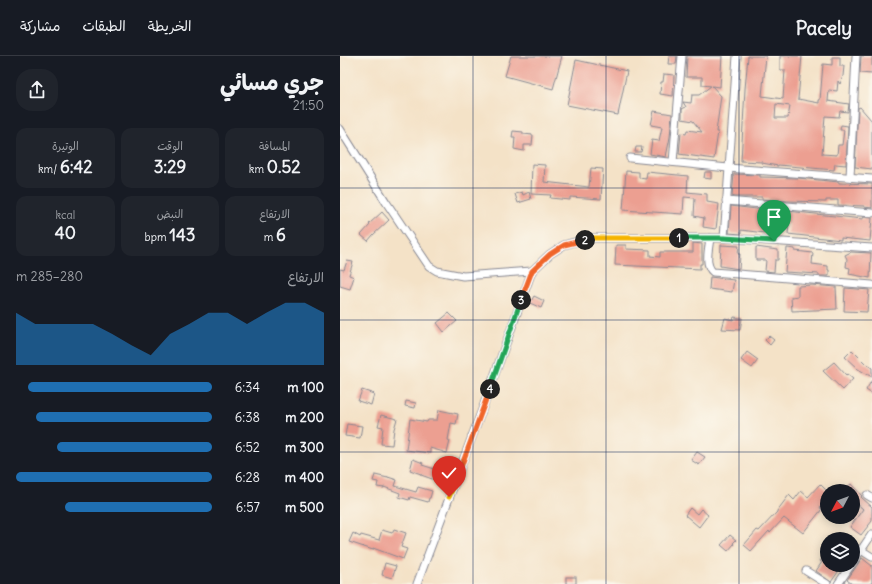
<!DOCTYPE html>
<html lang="ar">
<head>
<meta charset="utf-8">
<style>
  :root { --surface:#171b24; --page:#20242c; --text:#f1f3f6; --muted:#9ea1a6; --line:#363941; --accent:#1f6fb2 }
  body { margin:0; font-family:Delius,"Playpen Sans Arabic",sans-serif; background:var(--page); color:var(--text); direction:rtl; height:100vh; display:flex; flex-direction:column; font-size:15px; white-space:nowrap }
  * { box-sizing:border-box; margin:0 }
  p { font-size:13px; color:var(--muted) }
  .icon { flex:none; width:22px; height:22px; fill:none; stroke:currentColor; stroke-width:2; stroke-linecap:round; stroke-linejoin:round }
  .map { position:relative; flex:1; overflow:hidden; direction:ltr }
  .drawer { display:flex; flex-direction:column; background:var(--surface); width:340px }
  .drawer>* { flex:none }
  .needle { width:26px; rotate:229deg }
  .buttons { position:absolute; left:480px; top:428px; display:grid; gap:8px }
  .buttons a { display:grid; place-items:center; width:40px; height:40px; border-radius:50%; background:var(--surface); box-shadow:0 2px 10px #0003; font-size:20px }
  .pin { position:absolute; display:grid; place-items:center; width:34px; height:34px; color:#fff; margin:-41px -17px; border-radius:50% 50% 50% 0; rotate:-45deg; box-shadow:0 0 4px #0007 }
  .pin .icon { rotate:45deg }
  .km { position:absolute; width:20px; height:20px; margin:-10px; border-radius:50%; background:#222; color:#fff; font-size:11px; line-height:20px; text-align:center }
  .round { display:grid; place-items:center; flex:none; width:42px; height:42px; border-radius:16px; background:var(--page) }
  .summary { display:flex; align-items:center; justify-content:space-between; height:68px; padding:0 16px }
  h1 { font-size:22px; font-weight:700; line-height:30px }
  .figures { display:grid; grid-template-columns:repeat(3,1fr); gap:6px; height:68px; padding:4px 16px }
  .figures div { display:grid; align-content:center; border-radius:10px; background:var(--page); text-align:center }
  .figures b { font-size:17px; font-weight:700 }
  .figures small { font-size:11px; font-weight:400 }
  .figures p { font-size:11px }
  .chart { height:112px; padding:8px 16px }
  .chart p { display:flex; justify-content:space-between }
  .chart svg { width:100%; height:72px; margin-top:4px; fill:var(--accent); opacity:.7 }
  ul { padding:0 16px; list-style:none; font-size:13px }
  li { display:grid; grid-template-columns:64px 48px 1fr; align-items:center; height:30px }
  li i { height:10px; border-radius:5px; background:var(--accent) }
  header { display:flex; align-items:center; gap:24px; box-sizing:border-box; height:56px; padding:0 20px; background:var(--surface); border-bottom:1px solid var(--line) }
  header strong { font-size:19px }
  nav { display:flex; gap:22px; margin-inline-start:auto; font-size:14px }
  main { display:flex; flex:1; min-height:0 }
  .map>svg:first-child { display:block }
  .building { fill:#ec9f91; fill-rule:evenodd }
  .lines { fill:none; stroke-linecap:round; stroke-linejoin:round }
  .minor-casing { stroke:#888892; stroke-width:9 }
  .minor { stroke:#fff; stroke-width:7 }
  .split-1-casing { stroke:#fff; stroke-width:8 }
  .split-2-casing { stroke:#fff; stroke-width:8 }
  .split-3-casing { stroke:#fff; stroke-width:8 }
  .split-4-casing { stroke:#fff; stroke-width:8 }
  .split-5-casing { stroke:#fff; stroke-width:8 }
  .split-6-casing { stroke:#fff; stroke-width:8 }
  .split-1 { stroke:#22a559; stroke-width:5 }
  .split-2 { stroke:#f5b400; stroke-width:5 }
  .split-3 { stroke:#f0652b; stroke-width:5 }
  .split-4 { stroke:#22a559; stroke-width:5 }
  .split-5 { stroke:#f0652b; stroke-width:5 }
  .split-6 { stroke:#f5b400; stroke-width:5 }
  .grid { fill:none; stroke:#1b2f5e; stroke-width:1; stroke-opacity:0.55 }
</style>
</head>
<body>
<header>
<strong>Pacely</strong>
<nav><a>الخريطة</a><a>الطبقات</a><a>مشاركة</a></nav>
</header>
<main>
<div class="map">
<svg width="532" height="528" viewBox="0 0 532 528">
  <rect width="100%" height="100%" fill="#fbf7ec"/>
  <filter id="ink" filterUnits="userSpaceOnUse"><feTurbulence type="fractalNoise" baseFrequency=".025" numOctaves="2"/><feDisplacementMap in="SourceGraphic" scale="8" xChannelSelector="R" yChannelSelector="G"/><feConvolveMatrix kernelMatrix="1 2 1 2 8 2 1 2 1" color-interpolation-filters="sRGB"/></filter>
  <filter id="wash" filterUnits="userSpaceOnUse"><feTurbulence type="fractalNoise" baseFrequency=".012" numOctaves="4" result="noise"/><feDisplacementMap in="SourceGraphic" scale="16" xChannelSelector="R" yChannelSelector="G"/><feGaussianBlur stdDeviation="0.9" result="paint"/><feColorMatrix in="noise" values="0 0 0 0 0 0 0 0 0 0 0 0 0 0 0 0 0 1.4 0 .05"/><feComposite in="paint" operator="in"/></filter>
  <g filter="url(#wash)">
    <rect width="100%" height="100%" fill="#f4e2c7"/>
    <g id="blocks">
      <g class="building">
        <path d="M171,0H222L213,33L165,20Z"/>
        <path d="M329,0H337L336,8H328Z"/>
        <path d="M347,0H382L380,31L372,30L381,40L376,76H378L374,103L339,98L341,77L346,78L347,74L362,76L353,65L342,63V53L346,51L343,46L351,47L352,39H359L371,30L362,29V21H346Z"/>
        <path d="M408,0H426L422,40L443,43L445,14H440V0H462L458,43L479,47V44H480L483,8L492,9V1H500V10H504L503,20L500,28L498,25L497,35L489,34L488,45L509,48L508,56L500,55L499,61L485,60L482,98L497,99L498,89H502L504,74H500L501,69L508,70L506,109L495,108L494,114L438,109V110L422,107V106L401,105L405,33ZM436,48L450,50L448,62H435Z"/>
        <path d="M521,0H532V18L520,17Z"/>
        <path d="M236,4L287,15L278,59L227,49Z"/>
        <path d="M324,18L334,19L333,40L320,38L321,26H323Z"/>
        <path d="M520,51L532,65V113L515,111L518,52Z"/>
        <path d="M314,55L332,58L330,81L326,101L310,98L312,84L319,85L322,71L311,69Z"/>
        <path d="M173,75L183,76V78L193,79L192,89H184V95L174,93L175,81H172Z"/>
        <path d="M296,91H302L301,96H295Z"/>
        <path d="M192,108L205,109L204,126L249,131L251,112L263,113L261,143L230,141V144L210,142L211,139L191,138Z"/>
        <path d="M286,115L299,116V122L306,123L307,116L348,120L347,136L367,138V146L379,148L376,173L363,171L364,162L354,160L355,142L344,141L343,158L283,154Z"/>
        <path d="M365,116H371V123L364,122Z"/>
        <path d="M394,118L420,119V121L458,122L499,126V127L532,128V152L524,151V150L498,149V144H486V146L448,145L422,143V141H395L392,140Z"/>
        <path d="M182,136L183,139L189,136L191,143L178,147L175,138Z"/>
        <path d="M391,150L433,155V159H447V155L523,163V161L532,162L530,185L501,182V184L448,178L449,168L439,166V176H432V178L401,174V178L389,177Z"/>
        <path d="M42,156L49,164L33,179L28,185L21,179L30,169L29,168Z"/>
        <path d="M353,187L362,188V208H360V213L275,209L276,189H286V193L310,194V200L320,201V196H353Z"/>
        <path d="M381,189L399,190L398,198H400L399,213L380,210Z"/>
        <path d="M416,191L438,194V204H435L434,216L425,215L426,204H416Z"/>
        <path d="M447,192L455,193V195L473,197L472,208L488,210V214H489V220H479V218L445,216Z"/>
        <path d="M511,196L531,197L530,222L509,218L510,212L506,211L507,203L505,199Z"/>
        <path d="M7,205L13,206L9,219L14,221L10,233L0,230V213L4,214Z"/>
        <path d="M370,221L394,224L392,236L369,233Z"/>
        <path d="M472,229L496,231L497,253L452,255L451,241L458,240V230Z"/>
        <path d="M505,232L529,234L527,256L504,255Z"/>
        <path d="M194,240L204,245L201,252L190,247Z"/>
        <path d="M109,257L117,265L104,276L97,267Z"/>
        <path d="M394,261L402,262L400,274L382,273L385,262L393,264Z"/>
        <path d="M429,280L434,284L430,289L425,284Z"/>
        <path d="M512,294L526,308L532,312V321L518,313L505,301Z"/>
        <path d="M407,296L418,304L412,312L401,304Z"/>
        <path d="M494,306L506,319L507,318L513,323L503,334L483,315Z"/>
        <path d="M532,324V338L526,334Z"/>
        <path d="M22,334L34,338L31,349L18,345Z"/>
        <path d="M66,345L76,347L75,352L65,350Z"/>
        <path d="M99,354L118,358L116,368L111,367L108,384L110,385L107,397L90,392V397L66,394L70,363L87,366L88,364H97Z"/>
        <path d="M41,359L57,363L54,373L52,389L41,388L43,371L38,370Z"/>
        <path d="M7,368L22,370L20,382L5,380Z"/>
        <path d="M357,396L365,401L359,409L351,404Z"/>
        <path d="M73,403L83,407L82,409L98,414L95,424L81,419V418L70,414Z"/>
        <path d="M35,419L48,422V421L57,424L55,430L76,436L78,431L92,435L90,442H89L88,446L70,441L69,444L59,441L60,437L44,431V432L37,431L38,426L33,425Z"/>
        <path d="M480,428L487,435V443L480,452L482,453L463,477L444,462L430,477L429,475L411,495L404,489L417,474L419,475L437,456V455L449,439L454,444L461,435L468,441Z"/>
        <path d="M511,428L522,440L521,441L532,451V465L521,479L510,471L523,453L515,446L513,449V435H503Z"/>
        <path d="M350,452L357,458L361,453L368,459L359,471L345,459Z"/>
        <path d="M54,473L66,477L61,491L67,493L63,503L33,492V494L9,486L13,477L20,481L21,479L39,484L42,474L52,477Z"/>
        <path d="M390,479L396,484L393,487L394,488L388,495L381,489Z"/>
        <path d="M487,495V509H503L491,526L476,515L482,506L480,505Z"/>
        <path d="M522,502L532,510V526L530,528H512L507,524Z"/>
        <path d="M45,507L56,510L52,522L42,519Z"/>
        <rect x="226" y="521" width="10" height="7"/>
      </g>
    </g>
  </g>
  <g filter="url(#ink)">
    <use href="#blocks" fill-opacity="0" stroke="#888892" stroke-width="1"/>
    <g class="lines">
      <g class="minor-casing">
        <g id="minor">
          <path d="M0,73L46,146L89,210L97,215L123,220L192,215"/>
          <path d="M290,102L388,112L532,123"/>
          <path d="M333,106L342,0"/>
          <path d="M510,121L516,0"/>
          <path d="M386,145L532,157"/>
          <path d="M370,182C369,192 364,209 373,216L532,229"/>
          <path d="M384,182L397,0"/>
          <path d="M527,439L532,442"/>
          <path d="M521,494L532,501"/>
          <path d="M513,506L532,478"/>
          <path d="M466,515L487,528"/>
          <path d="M77,528L142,354L192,215L210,198L224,189L249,182H384L532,192"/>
          <path d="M498,528L511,509"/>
        </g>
      </g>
      <use href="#minor" class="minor"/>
    </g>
  </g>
  <g class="lines" filter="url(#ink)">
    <g class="split-1-casing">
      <path id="split-1" d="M339,182H384L434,185"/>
    </g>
    <g class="split-2-casing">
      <path id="split-2" d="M245,184L250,182H339"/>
    </g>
    <g class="split-3-casing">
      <path id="split-3" d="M181,244L192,215L210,198L224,189L245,184"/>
    </g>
    <g class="split-4-casing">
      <path id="split-4" d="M150,333L181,244"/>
    </g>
    <g class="split-5-casing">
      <path id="split-5" d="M117,422L150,333"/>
    </g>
    <g class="split-6-casing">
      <path id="split-6" d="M109,441L117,422"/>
    </g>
    <use href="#split-1" class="split-1"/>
    <use href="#split-2" class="split-2"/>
    <use href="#split-3" class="split-3"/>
    <use href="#split-4" class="split-4"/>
    <use href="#split-5" class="split-5"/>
    <use href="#split-6" class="split-6"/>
  </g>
  <path class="grid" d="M133,0V528M266,0V528M399,0V528M0,132H532M0,264H532M0,396H532"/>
</svg>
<div class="buttons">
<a><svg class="needle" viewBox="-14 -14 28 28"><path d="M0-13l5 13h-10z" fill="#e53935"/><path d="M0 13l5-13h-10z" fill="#9ea1a6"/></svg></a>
<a><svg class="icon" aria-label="layers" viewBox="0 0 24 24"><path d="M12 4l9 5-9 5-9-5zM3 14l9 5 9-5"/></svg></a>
</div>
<div class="pin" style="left:434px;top:185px;background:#1e9e55"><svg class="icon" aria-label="arrive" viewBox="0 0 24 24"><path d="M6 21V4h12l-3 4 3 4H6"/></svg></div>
<div class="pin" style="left:109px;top:441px;background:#d93025"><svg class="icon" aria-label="check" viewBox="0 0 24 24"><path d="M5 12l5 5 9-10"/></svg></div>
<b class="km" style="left:339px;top:182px">1</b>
<b class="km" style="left:245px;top:184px">2</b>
<b class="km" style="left:181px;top:244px">3</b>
<b class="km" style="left:150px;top:333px">4</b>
</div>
<section class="drawer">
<div class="summary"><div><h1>جري مسائي</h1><p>21:50</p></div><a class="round"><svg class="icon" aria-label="share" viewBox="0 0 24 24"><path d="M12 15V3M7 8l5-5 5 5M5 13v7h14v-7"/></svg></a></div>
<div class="figures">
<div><p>المسافة</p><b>0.52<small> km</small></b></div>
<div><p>الوقت</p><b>3:29</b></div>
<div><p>الوتيرة</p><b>6:42<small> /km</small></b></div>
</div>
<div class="figures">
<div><p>الارتفاع</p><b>6<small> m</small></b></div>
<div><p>النبض</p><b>143<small> bpm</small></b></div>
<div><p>kcal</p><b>40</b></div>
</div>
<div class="chart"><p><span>الارتفاع</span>280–285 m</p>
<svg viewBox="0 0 160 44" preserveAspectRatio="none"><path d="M0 44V12L10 19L20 19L30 19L40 19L50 25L60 32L70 38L80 25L90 19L100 12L110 12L120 19L130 12L140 6L150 6L160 12V44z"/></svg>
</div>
<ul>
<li><b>100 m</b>6:34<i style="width:94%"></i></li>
<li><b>200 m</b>6:38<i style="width:90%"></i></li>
<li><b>300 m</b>6:52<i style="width:79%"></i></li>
<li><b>400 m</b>6:28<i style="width:100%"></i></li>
<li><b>500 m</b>6:57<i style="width:75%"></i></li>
</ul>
</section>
</main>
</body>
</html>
